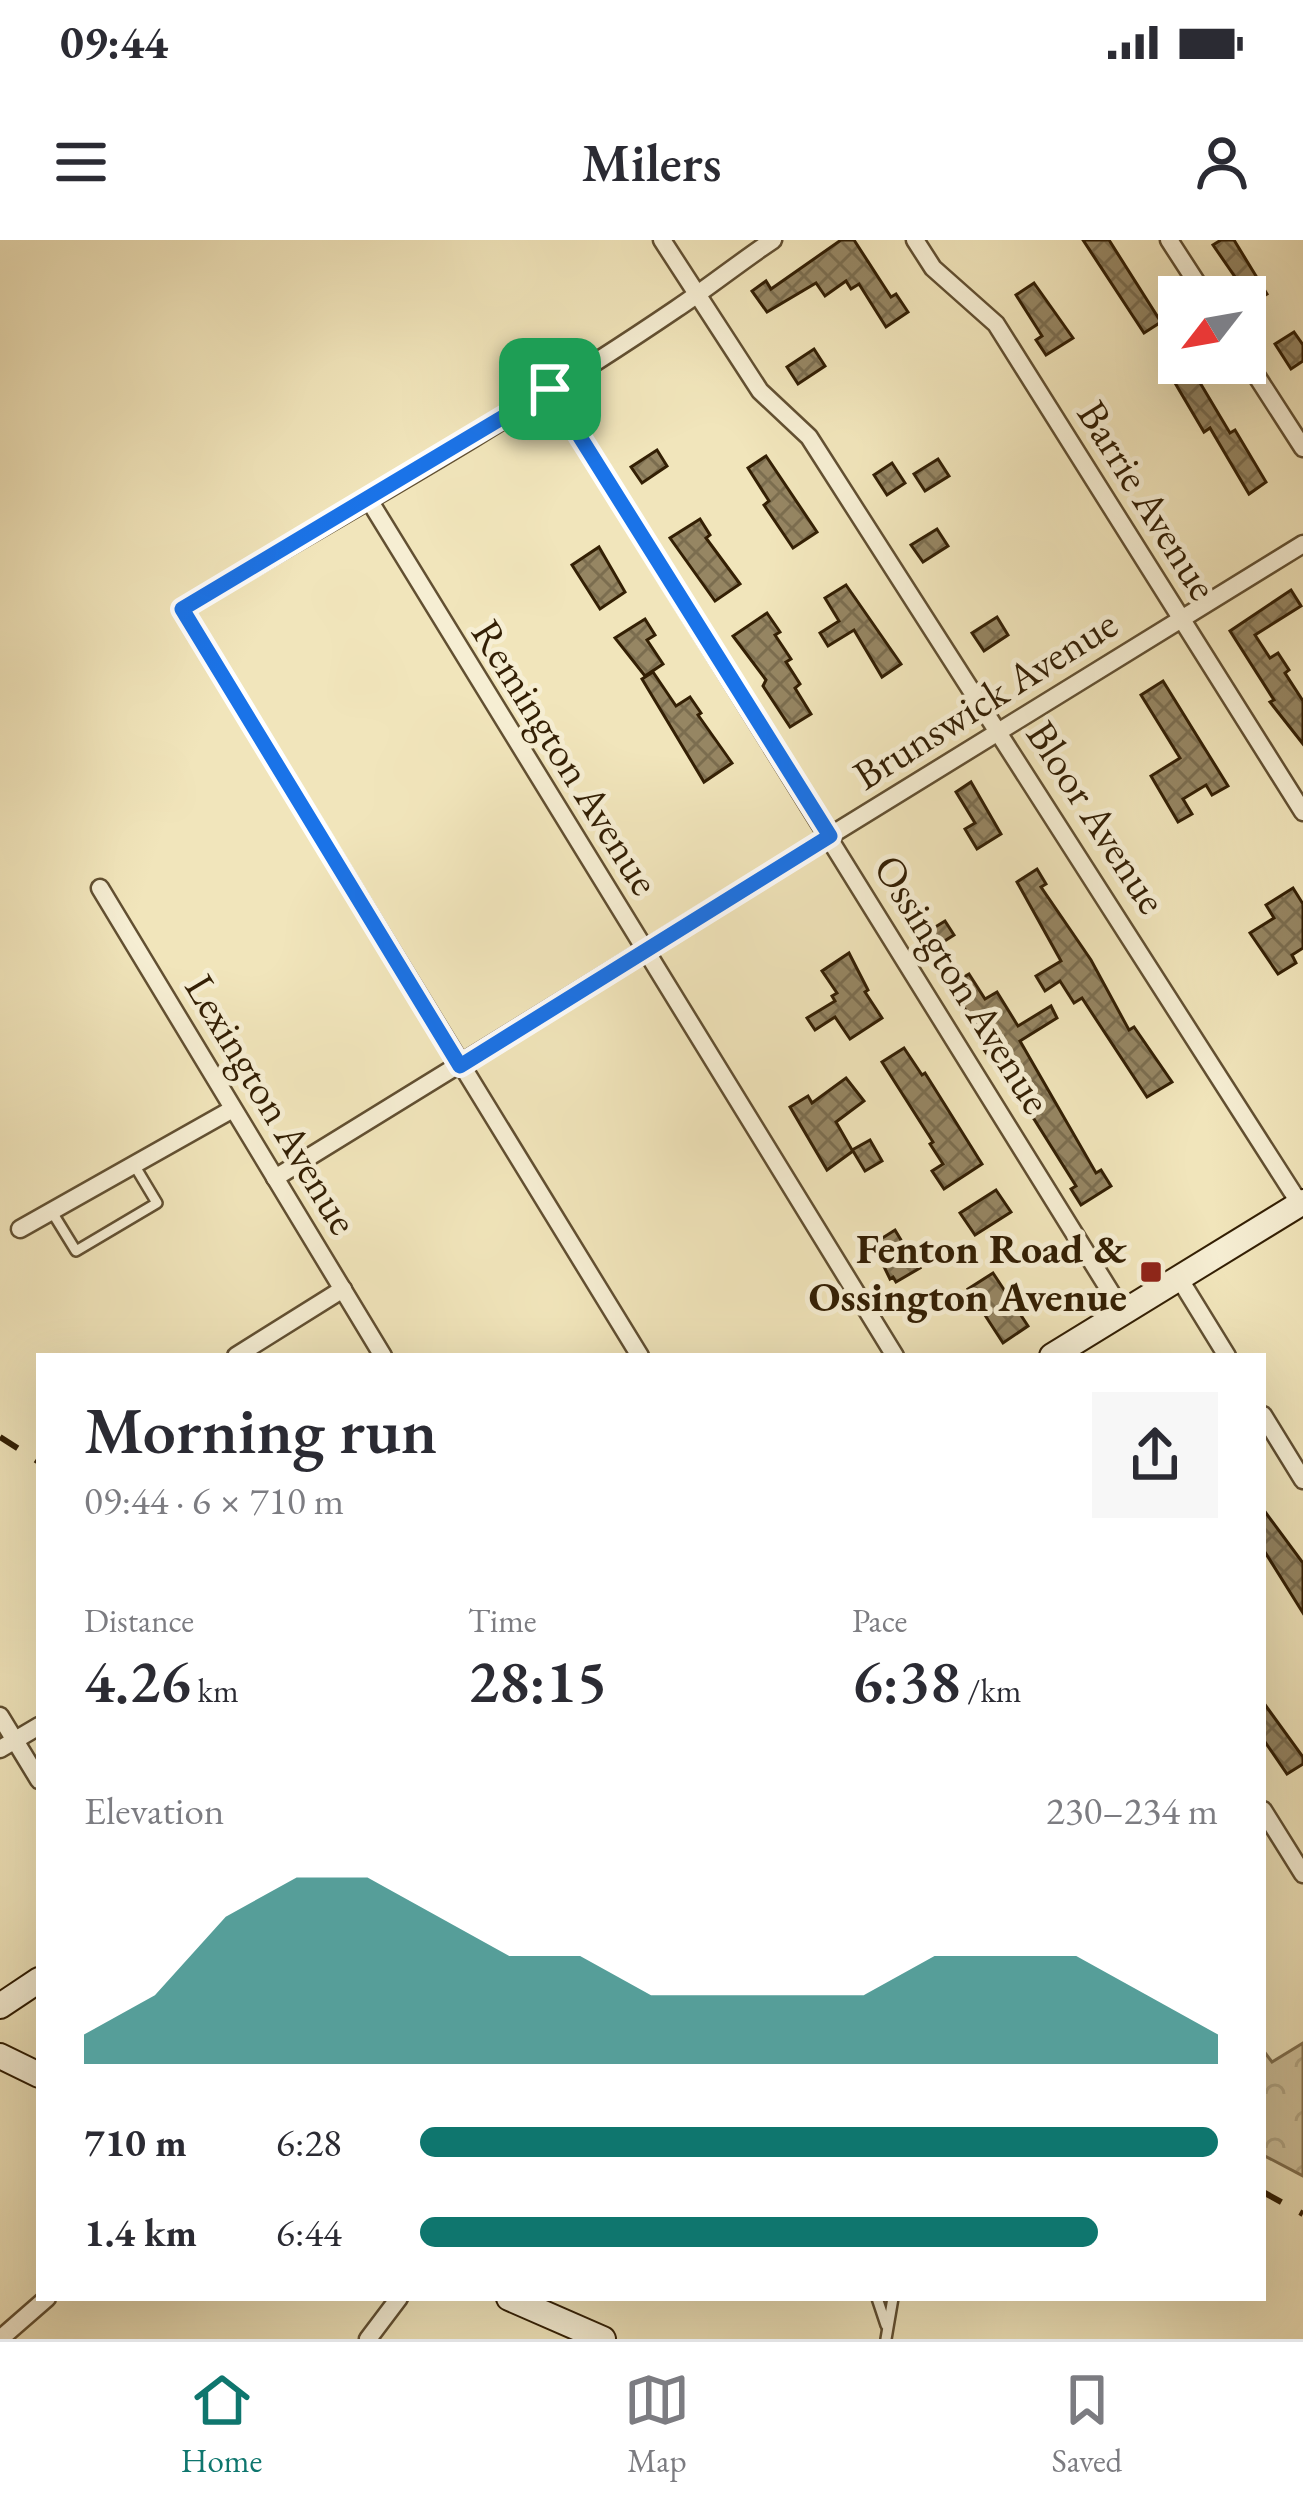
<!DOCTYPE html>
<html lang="en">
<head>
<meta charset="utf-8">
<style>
  :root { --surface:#fff; --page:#f7f7f7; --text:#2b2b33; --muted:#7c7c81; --line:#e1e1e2; --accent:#0f766e }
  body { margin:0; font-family:"EB Garamond",serif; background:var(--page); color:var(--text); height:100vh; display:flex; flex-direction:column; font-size:45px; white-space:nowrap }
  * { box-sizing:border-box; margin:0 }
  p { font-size:39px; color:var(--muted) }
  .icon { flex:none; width:66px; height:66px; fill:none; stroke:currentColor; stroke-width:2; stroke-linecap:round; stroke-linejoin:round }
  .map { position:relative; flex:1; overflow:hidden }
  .sheet { position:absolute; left:36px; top:1113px; width:1230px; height:948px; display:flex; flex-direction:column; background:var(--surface); border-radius:0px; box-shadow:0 12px 48px #0002 }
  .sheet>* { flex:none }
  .needle { width:78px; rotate:239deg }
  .controls { position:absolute; left:1158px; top:36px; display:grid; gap:24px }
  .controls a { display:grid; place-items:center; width:108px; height:108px; border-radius:0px; background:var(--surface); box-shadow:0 12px 48px #0002; font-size:60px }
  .pin { position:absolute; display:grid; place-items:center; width:102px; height:102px; color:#fff; margin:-51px; border-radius:24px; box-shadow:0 6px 18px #0006 }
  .round { display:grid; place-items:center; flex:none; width:126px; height:126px; border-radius:0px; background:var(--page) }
  .summary { display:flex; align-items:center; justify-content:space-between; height:204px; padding:0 48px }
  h1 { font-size:66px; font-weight:600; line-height:90px }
  .stats { display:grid; grid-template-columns:repeat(3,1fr); gap:18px; height:204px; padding:12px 48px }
  .stats div { display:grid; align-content:center }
  .stats b { font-size:60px; font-weight:600 }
  .stats small { font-size:33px; font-weight:400 }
  .stats p { font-size:33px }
  .chart { height:336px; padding:24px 48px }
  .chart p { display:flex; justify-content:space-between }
  .chart svg { width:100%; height:216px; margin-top:12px; fill:var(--accent); opacity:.7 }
  ul { padding:0 48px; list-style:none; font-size:39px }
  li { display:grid; grid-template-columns:192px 144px 1fr; align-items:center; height:90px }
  li i { height:30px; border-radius:15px; background:var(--accent) }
  .status { display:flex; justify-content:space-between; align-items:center; height:84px; padding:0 60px; background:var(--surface); direction:ltr }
  .status svg { height:33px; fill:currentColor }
  header { display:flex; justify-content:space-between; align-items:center; height:156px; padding:0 48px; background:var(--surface); font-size:54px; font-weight:600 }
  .dock { display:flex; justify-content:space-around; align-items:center; height:168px; border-top:3px solid var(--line); background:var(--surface); font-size:33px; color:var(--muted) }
  .dock a { display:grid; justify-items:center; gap:6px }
  .dock .active { color:var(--accent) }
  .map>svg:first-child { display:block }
  .park { fill:url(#park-crowns); stroke:#827150; stroke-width:3 }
  .building { fill:url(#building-cross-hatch); stroke:#331f04; stroke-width:3 }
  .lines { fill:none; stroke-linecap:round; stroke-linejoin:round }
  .lane-casing { stroke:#625032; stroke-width:14 }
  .street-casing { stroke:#625032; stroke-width:21 }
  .secondary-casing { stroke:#331f04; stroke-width:28 }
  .lane { stroke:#f6eed3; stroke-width:9 }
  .street { stroke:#f6eed3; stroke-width:16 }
  .secondary { stroke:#f6eed3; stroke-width:24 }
  .rail { stroke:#331f04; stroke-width:6; stroke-dasharray:21 21; stroke-linecap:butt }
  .route-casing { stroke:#fff; stroke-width:24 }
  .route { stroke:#1a73e8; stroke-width:15 }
  .poi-dot { fill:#8f2418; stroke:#f6eed3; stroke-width:4.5 }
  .labels { text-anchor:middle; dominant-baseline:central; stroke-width:10; stroke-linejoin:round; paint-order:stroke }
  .street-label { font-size:42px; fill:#331f04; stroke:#f6eed3 }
  .poi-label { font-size:42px; font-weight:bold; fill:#331f04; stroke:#f6eed3; text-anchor:end }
</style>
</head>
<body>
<div class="status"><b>09:44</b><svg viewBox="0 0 49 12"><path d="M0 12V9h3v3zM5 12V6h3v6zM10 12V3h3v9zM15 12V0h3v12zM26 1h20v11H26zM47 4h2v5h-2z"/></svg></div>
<header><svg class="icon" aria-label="menu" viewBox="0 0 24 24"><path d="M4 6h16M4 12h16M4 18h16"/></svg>Milers<svg class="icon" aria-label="person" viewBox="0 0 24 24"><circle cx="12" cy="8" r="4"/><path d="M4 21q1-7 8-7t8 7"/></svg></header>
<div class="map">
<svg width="1303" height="2099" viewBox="0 0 1303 2099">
  <defs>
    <pattern id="park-crowns" width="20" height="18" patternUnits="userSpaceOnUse" patternTransform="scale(3)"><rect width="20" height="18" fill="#d1c39c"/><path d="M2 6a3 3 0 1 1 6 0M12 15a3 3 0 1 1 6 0" fill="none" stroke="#b4a785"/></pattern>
    <pattern id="building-cross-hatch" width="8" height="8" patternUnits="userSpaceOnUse" patternTransform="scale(3)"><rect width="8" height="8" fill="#968663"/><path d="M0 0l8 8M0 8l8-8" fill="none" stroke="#7b6d4f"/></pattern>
  </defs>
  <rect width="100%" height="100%" fill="#f1e5bb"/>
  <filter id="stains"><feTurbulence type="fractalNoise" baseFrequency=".00167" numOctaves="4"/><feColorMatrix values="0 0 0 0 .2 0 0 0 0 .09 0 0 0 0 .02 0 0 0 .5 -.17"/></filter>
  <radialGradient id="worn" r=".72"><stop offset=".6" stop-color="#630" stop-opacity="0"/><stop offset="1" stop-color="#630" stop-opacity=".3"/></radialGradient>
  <path class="park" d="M1303,1803V1936L1263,1915V1810L1272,1822Z"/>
  <g class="building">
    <path d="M841,0H854L891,57L896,54L908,72L886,87L859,44L851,49L846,41L825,56L816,43L767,72L752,51L766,41L771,49Z"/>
    <path d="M1083,0H1109L1161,82L1144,93Z"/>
    <path d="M1221,0H1234L1267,54L1253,63L1213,5Z"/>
    <path d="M1034,43L1073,98L1046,115L1036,100L1042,96L1016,55Z"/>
    <path d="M1294,92L1303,105V121L1291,129L1275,104Z"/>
    <path d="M814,109L825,126L798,144L787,127Z"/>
    <path d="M1193,131L1230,193L1235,190L1266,242L1249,254L1210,188L1204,192L1175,143Z"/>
    <path d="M657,210L667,226L642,243L631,227Z"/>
    <path d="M766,216L817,292L793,308L764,265L769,261L748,228Z"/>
    <path d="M938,219L949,236L925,251L914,234Z"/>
    <path d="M892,223L905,243L887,255L874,235Z"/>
    <path d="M700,279L710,295L706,298L740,344L715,361L670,298Z"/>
    <path d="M937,289L948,306L923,322L911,305Z"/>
    <path d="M599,307L625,352L600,369L572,325Z"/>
    <path d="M846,345L901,424L882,437L854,390L828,406L820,393L839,381L825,358Z"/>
    <path d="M1291,350L1301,366L1255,395L1270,418L1278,413L1289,430L1285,433L1303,461V504L1270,462L1274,460L1230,391Z"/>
    <path d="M767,373L780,392L775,395L791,419L786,422L800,444L795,448L811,474L790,487L763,446L766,440L733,396Z"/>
    <path d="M997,377L1008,395L984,411L972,393Z"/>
    <path d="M645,379L655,395L647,400L663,424L645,436L615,398Z"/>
    <path d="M653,432L676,466L690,457L701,473L698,475L732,523L704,542L642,439Z"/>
    <path d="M1163,441L1228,546L1212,555L1206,545L1183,559L1192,574L1178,582L1151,536L1180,518L1141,455Z"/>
    <path d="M971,542L1001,594L977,609L965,589L975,583L956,552Z"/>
    <path d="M1037,629L1046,644L1041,647L1091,720L1129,790L1134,787L1172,842L1147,857L1082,758L1074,763L1060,741L1045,751L1036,736L1061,721L1017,642Z"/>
    <path d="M1293,648L1303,664V708L1292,715L1296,723L1278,734L1250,693L1274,678L1266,665Z"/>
    <path d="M945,681L954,695L927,712L919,697Z"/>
    <path d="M849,713L868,750L865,752L882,778L850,799L835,777L815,790L807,778L835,761L832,756L837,753L822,731Z"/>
    <path d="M969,734L985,759L997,752L1018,786L1051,766L1057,778L1020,801L1096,933L1101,930L1111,946L1081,965L1071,949L1076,946L1022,860L1018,863L1009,848L1013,845L992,811L987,814L975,796L980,793L950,745Z"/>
    <path d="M904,808L922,835L925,833L982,924L944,949L932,931L943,924L930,904L933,902L882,822Z"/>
    <path d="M846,838L864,861L836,882L852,910L870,900L882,921L865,931L853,911L827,930L790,867L808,856L812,863Z"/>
    <path d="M996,950L1011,972L975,995L960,973Z"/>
    <path d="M895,990L907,1010L913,1007L921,1020L917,1023L920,1028L896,1042L893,1037L890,1039L873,1004Z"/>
    <path d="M993,1033L1028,1086L1003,1103L968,1049Z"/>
    <path d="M1263,1269L1303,1323V1373L1263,1309Z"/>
    <path d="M1263,1462L1303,1517V1524L1287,1534L1263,1499Z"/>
  </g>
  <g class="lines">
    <g class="lane-casing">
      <g id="lane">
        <path d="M52,972L76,1011L157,963L133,923"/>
        <path d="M877,2058L886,2085"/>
        <path d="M886,2099L893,2058"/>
      </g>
    </g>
    <g class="street-casing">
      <g id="street">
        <path d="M662,0L760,151L809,197L1300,964"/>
        <path d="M915,0L933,28L996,84L1303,572"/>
        <path d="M1169,0L1206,57"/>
        <path d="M1245,118L1303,208"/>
        <path d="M550,149L1123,1072"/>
        <path d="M369,260L895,1116"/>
        <path d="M100,648L383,1116"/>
        <path d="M275,938L1303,304"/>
        <path d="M20,989L231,870"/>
        <path d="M1179,1038L1227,1116"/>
        <path d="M236,1116L343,1049"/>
        <path d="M640,1116L182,369C348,272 517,177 676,69C709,47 740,22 773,0"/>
        <path d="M1263,1175L1303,1240"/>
        <path d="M0,1476L39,1540"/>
        <path d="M0,1509L39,1486"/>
        <path d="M1263,1570L1303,1634"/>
        <path d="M0,2099L47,2058"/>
        <path d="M368,2099L399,2058"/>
      </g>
    </g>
    <g class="secondary-casing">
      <g id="secondary">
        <path d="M1052,1116L1303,962"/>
        <path d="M0,1766L39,1740"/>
        <path d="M0,1816L39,1835"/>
        <path d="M509,2058L603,2099"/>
      </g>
    </g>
    <use href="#lane" class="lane"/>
    <use href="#street" class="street"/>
    <use href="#secondary" class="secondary"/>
    <g class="rail">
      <path d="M0,1197L39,1222"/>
      <path d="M1263,1952L1303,1974"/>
    </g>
  </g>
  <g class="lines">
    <g class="route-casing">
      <path id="route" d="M550,149L830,596L460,826L182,369Z"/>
    </g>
    <use href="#route" class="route"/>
  </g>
  <rect class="poi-dot" x="1139" y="1020" width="24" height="24" rx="6"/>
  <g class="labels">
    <g class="street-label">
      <text transform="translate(1148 260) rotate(58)">Barrie Avenue</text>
      <text transform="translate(985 459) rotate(-32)">Brunswick Avenue</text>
      <text transform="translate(566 517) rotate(58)">Remington Avenue</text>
      <text transform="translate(1097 577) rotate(57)">Bloor Avenue</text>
      <text transform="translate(963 744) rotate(58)">Ossington Avenue</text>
      <text transform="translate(272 864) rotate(59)">Lexington Avenue</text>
    </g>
    <g class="poi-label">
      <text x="1127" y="1008">Fenton Road &amp;<tspan x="1127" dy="48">Ossington Avenue</tspan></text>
    </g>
  </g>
  <rect width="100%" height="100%" filter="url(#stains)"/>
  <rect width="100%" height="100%" fill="url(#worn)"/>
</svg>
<div class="controls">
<a><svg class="needle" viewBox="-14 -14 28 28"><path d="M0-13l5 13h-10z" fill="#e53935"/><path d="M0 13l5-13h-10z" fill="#7c7c81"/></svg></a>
</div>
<div class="pin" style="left:550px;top:149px;background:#1e9e55"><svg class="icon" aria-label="arrive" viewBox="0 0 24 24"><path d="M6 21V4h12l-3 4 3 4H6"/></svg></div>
<section class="sheet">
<div class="summary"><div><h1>Morning run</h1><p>09:44 · 6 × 710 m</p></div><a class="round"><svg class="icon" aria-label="share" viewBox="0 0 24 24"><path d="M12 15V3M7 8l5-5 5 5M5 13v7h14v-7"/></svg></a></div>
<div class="stats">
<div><p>Distance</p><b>4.26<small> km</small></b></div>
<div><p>Time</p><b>28:15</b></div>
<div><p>Pace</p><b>6:38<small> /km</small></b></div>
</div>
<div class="chart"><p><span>Elevation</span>230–234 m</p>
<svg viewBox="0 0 160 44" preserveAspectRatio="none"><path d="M0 44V38L10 30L20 14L30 6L40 6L50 14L60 22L70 22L80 30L90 30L100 30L110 30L120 22L130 22L140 22L150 30L160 38V44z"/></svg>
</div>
<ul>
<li><b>710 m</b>6:28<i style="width:100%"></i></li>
<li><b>1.4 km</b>6:44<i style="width:85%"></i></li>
</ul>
</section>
</div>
<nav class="dock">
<a class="active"><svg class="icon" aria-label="home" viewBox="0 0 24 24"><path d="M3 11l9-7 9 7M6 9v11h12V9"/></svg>Home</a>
<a><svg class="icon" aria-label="map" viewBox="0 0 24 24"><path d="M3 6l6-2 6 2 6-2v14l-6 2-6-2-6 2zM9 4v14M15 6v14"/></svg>Map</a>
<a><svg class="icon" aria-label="saved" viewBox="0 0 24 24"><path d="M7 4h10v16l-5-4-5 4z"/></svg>Saved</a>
</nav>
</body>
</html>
